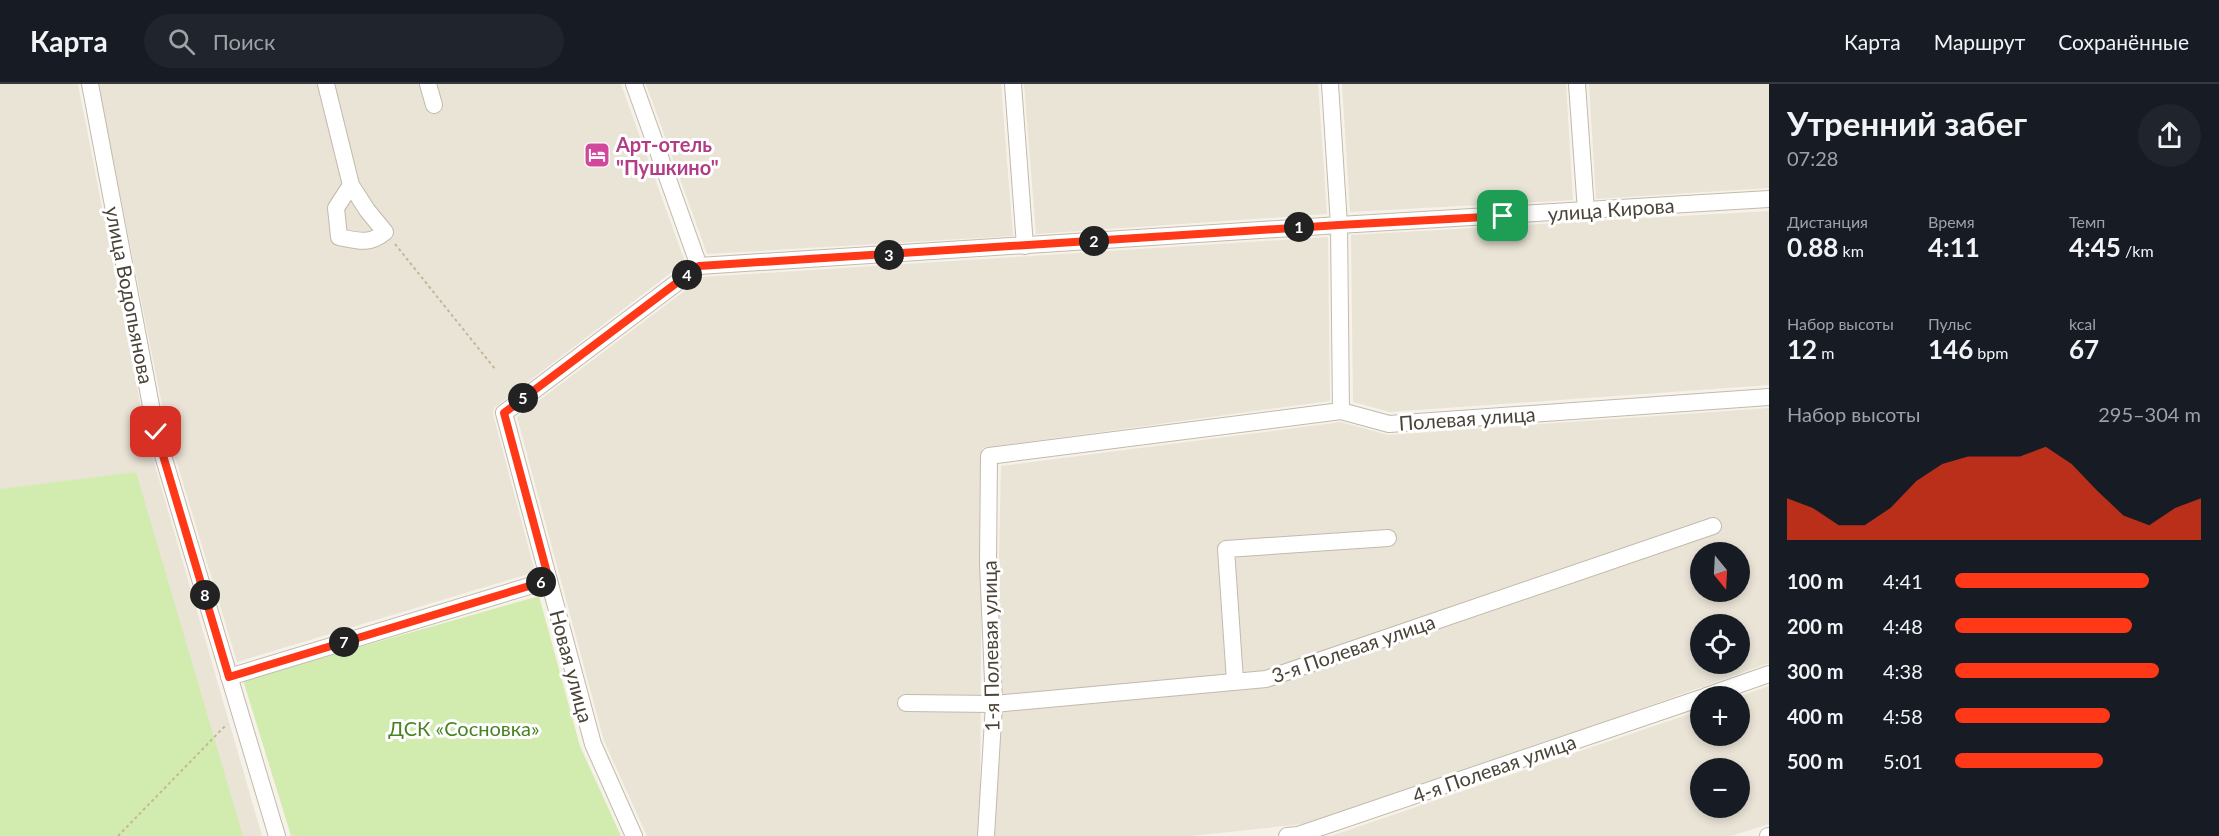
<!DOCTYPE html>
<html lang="ru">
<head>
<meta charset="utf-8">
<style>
  :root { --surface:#171b24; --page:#20242c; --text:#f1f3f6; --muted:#9ea1a6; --line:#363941; --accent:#ff3817 }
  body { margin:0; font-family:Lato,sans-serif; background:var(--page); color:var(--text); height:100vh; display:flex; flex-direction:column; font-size:22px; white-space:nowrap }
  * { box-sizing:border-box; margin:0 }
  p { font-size:20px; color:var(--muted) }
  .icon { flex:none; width:33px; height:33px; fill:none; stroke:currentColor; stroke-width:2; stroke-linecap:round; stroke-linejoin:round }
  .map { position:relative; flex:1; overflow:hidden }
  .panel { display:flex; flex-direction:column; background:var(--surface); width:450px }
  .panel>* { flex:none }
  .needle { width:39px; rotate:162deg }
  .tools { position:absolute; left:1690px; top:458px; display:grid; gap:12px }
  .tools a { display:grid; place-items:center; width:60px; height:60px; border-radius:50%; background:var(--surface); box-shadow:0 3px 9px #0003; font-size:30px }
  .pin { position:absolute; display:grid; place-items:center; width:51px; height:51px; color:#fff; margin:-26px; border-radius:12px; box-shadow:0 3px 9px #0006 }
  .km { position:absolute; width:30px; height:30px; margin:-15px; border-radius:50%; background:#222; color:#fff; font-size:16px; line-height:30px; text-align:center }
  .round { display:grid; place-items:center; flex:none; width:63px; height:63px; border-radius:32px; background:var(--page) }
  .summary { display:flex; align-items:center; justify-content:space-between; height:102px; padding:0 18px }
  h1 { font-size:33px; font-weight:700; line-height:45px }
  .stats { display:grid; grid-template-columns:repeat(3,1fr); gap:9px; height:102px; padding:6px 18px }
  .stats div { display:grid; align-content:center }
  .stats b { font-size:26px; font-weight:700 }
  .stats small { font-size:16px; font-weight:400 }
  .stats p { font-size:16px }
  .chart { height:168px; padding:12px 18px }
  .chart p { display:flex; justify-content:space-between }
  .chart svg { width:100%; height:108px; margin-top:6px; fill:var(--accent); opacity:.7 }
  ul { padding:0 18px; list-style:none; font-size:20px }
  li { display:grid; grid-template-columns:96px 72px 1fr; align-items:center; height:45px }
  li i { height:15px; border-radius:8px; background:var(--accent) }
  header { display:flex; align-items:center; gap:36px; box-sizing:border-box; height:84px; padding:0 30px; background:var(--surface); border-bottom:2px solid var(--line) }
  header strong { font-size:28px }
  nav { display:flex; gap:33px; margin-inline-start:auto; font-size:21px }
  .search { width:420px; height:54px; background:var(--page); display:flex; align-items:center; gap:15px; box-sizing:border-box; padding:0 21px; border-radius:33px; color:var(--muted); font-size:22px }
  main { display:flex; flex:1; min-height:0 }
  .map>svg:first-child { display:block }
  .residential { fill:#eae4d7; fill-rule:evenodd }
  .green { fill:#d2ecb0 }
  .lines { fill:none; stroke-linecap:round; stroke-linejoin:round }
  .minor-casing { stroke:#c2baab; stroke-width:18 }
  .path { stroke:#c5b69b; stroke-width:2; stroke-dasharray:3 3; stroke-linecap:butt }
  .minor { stroke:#fff; stroke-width:16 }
  .route-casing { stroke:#fff; stroke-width:12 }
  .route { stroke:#ff3817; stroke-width:8 }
  .labels { text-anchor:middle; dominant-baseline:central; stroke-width:6; stroke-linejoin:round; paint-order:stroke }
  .hotel-label { font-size:20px; font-weight:bold; fill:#b23c85; stroke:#fff; text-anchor:start }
  .street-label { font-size:20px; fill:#4a4337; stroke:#fff }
  .park-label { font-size:20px; fill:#498125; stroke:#fff }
</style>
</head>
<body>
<header>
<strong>Карта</strong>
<div class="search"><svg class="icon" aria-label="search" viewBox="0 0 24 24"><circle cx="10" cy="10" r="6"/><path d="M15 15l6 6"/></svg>Поиск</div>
<nav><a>Карта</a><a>Маршрут</a><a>Сохранённые</a></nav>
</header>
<main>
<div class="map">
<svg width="1769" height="752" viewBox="0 0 1769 752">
  <rect width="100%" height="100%" fill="#f6f2e9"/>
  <g class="residential">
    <path d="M0,0H78L147,354L262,752H0Z"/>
    <path d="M98,0H621L685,178L494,324L493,330L535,488L237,578L167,346Z"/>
    <path d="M646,0H1001L1013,152L707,170Z"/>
    <path d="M1024,0H1318L1327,130L1036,150Z"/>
    <path d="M1342,0H1566L1573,116L1350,128Z"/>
    <path d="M1589,0H1769V104L1596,115Z"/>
    <path d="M1769,127V301L1390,328L1353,318L1351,151Z"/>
    <path d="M1328,153L1330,317L982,364L980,752H647L604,657L517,333L703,193Z"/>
    <path d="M1769,324V579L1323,738L1191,752H993L1001,382L1341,338L1388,351ZM1701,468H1740V507H1701ZM1701,540H1740V579H1701Z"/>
    <path d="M1769,602V740L1731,752H1331L1701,626V651H1740V612ZM1701,684H1740V723H1701Z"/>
  </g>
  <g class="green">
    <path d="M136,388L243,752H0V405Z"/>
    <path d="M539,512L580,662L621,752H291L243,596Z"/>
  </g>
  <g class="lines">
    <g class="minor-casing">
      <g id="minor">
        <path d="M90,0L156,348L277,752"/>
        <path d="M326,0L351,101L367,126L385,148C370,161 358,157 339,153L336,124L351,101"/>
        <path d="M428,0L434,21"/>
        <path d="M634,0L699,182"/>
        <path d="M1013,0L1025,162"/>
        <path d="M1330,0L1339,141L1341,327"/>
        <path d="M1577,0L1586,127"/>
        <path d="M699,182L1339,141L1769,115"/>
        <path d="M229,593L549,496"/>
        <path d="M1235,597L1226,465L1388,454"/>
        <path d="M1706,612L1769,590"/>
        <path d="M906,619L994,620L1266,595L1713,442"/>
        <path d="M634,752L593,660L504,329L699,182"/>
        <path d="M986,752L994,620L988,479L989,372L1341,327L1389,340L1769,313"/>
        <path d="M1287,752L1298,751L1701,614"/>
        <path d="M1768,752H1769"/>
      </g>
    </g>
    <g class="path">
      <path d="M395,160L495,285"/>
      <path d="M118,752L227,640"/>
    </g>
    <use href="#minor" class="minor"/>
  </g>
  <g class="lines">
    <g class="route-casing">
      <path id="route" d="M156,348L229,593L549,496L504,329L699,182L1339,141L1503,132"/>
    </g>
    <use href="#route" class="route"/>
  </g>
  <defs>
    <g id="hotel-square" transform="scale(1.35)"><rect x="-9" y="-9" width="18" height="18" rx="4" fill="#d1479c" stroke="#fff"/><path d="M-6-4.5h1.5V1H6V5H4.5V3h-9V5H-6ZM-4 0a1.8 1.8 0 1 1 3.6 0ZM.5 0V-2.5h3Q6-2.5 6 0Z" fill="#fff"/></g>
  </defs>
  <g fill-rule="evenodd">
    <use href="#hotel-square" x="597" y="71"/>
  </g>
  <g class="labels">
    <g class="hotel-label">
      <text x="616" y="60">Арт-отель<tspan x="616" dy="23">"Пушкино"</tspan></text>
    </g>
    <g class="street-label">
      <text transform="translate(1611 125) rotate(-4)">улица Кирова</text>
      <text transform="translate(130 211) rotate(79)">улица Водопьянова</text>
      <text transform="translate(1467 334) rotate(-4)">Полевая улица</text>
      <text transform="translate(990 562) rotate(-91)">1-я Полевая улица</text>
      <text transform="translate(1353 564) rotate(-19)">3-я Полевая улица</text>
      <text transform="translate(572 582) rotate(75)">Новая улица</text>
      <text transform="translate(1494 684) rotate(-19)">4-я Полевая улица</text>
    </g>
    <g class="park-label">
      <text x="464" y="644">ДСК «Сосновка»</text>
    </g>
  </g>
</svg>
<div class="tools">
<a><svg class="needle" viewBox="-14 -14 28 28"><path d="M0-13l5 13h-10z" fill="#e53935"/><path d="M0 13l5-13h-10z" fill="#9ea1a6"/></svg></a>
<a><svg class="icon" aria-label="locate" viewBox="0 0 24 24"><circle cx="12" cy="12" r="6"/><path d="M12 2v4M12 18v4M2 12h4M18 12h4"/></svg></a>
<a>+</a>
<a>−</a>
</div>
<div class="pin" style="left:1503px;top:132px;background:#1e9e55"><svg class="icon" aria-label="arrive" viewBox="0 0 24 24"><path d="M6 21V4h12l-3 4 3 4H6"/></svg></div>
<div class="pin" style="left:156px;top:348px;background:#d93025"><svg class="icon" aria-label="check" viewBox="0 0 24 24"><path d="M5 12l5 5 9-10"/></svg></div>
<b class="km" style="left:1299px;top:143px">1</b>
<b class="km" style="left:1094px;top:157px">2</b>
<b class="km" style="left:889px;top:171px">3</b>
<b class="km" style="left:687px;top:191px">4</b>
<b class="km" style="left:523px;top:314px">5</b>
<b class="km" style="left:541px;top:498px">6</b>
<b class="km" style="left:344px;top:558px">7</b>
<b class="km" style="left:205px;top:511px">8</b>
</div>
<section class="panel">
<div class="summary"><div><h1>Утренний забег</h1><p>07:28</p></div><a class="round"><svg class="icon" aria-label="share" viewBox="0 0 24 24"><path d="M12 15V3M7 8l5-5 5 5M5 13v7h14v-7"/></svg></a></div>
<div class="stats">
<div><p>Дистанция</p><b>0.88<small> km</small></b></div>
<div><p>Время</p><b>4:11</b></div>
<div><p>Темп</p><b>4:45<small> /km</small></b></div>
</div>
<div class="stats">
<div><p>Набор высоты</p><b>12<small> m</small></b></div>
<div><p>Пульс</p><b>146<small> bpm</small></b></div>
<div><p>kcal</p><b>67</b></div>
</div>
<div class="chart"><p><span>Набор высоты</span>295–304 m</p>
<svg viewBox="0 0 160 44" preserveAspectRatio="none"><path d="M0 44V27L10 31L20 38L30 38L40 31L50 20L60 13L70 10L80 10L90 10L100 6L110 13L120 24L130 34L140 38L150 31L160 27V44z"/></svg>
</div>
<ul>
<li><b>100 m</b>4:41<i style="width:79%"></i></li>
<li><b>200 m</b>4:48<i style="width:72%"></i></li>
<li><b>300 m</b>4:38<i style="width:83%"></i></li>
<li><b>400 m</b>4:58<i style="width:63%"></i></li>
<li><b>500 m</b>5:01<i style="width:60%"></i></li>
</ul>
</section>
</main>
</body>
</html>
